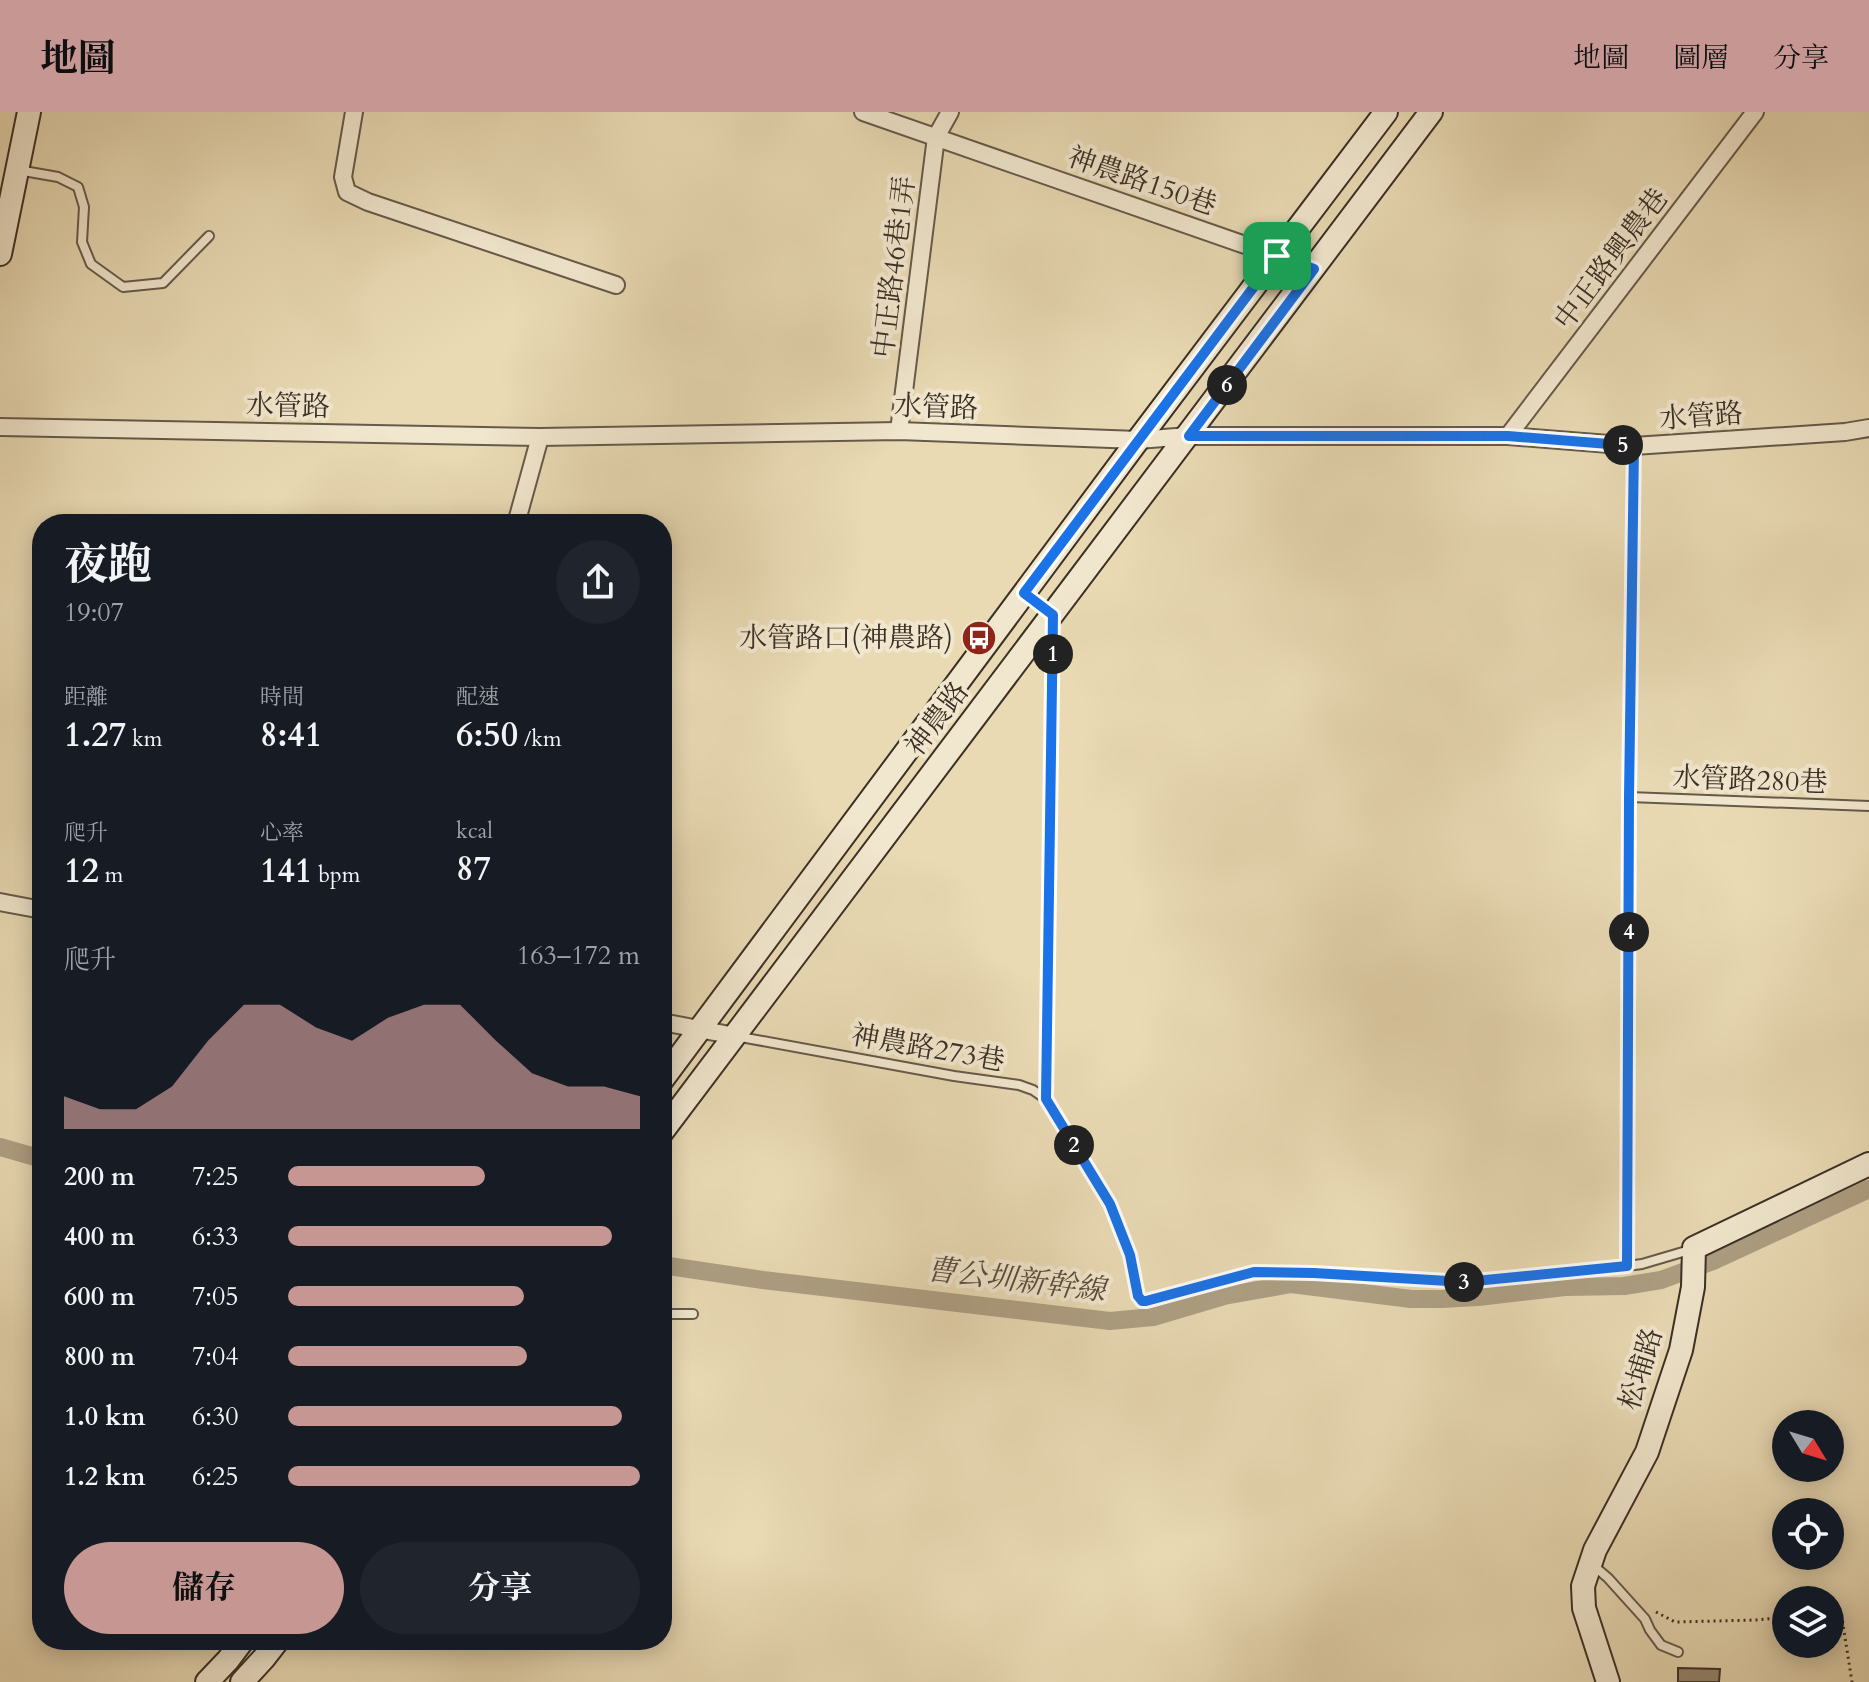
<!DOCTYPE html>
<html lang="zh-TW">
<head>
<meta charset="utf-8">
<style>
  :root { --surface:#171b24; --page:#20242c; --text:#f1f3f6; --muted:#9ea1a6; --accent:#c59692 }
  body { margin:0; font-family:Cardo,"Noto Serif TC",serif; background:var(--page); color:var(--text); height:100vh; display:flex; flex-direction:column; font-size:30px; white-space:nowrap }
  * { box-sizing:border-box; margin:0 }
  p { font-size:26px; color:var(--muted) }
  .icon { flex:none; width:44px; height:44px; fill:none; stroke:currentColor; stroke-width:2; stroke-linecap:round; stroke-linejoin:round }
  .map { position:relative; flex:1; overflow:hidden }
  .drawer { position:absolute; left:32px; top:402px; width:640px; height:1136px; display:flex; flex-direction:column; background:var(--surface); border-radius:32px; box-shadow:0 4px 20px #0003 }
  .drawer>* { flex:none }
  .needle { width:52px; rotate:128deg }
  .buttons { position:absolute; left:1772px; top:1298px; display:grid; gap:16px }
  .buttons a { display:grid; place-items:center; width:72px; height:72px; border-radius:50%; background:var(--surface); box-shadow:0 4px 20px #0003; font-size:40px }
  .pin { position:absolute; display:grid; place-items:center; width:68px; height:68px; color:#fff; margin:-34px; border-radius:16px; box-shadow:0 4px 12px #0006 }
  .km { position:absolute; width:40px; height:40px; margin:-20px; border-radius:50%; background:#222; color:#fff; font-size:22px; line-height:40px; text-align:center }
  .round { display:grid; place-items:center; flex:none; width:84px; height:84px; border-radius:42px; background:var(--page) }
  .summary { display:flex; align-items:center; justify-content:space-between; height:136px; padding:0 32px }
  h1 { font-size:44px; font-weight:700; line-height:60px }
  .stats { display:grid; grid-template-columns:repeat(3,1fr); gap:12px; height:136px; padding:8px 32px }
  .stats div { display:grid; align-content:center }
  .stats b { font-size:34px; font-weight:700 }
  .stats small { font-size:22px; font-weight:400 }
  .stats p { font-size:22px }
  .chart { height:224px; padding:16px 32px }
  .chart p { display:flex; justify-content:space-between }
  .chart svg { width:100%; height:144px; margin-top:8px; fill:var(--accent); opacity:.7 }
  .primary-button { display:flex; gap:16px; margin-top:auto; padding:16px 32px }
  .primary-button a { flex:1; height:92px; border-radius:48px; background:var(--accent); color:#111; font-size:32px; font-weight:700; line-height:92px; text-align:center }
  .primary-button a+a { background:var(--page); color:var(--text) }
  ul { padding:0 32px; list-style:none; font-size:26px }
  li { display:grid; grid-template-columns:128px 96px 1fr; align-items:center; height:60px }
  li i { height:20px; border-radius:10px; background:var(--accent) }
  header { display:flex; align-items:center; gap:48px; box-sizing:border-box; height:112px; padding:0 40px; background:var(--accent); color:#111 }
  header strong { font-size:38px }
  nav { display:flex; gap:44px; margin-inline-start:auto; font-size:28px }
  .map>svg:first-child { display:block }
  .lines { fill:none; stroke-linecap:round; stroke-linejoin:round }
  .canal { stroke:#aea084; stroke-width:18 }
  .building { fill:#958870; stroke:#3b3026; stroke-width:2 }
  .lane-casing { stroke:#665a4a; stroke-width:12 }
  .street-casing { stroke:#665a4a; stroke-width:20 }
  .secondary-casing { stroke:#3b3026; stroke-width:26 }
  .path { stroke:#3b3026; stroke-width:3; stroke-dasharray:2 4; stroke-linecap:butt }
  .lane { stroke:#f1e7ce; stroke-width:8 }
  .street { stroke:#f1e7ce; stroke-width:16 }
  .secondary { stroke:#f1e7ce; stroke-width:22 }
  .route-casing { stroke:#fff; stroke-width:16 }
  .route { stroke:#1a73e8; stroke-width:10 }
  .labels { text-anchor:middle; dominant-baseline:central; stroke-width:8; stroke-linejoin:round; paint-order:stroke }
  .street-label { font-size:28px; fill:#3b3026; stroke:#f1e7ce }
  .poi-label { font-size:28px; fill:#3b3026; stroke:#f1e7ce; text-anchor:end }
  .water-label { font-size:30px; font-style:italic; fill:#584c3e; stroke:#f1e7ce }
</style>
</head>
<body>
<header>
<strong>地圖</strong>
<nav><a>地圖</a><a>圖層</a><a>分享</a></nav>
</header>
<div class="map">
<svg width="1869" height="1570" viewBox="0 0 1869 1570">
  <rect width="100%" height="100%" fill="#e9dab4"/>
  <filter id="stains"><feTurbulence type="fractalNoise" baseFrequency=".0025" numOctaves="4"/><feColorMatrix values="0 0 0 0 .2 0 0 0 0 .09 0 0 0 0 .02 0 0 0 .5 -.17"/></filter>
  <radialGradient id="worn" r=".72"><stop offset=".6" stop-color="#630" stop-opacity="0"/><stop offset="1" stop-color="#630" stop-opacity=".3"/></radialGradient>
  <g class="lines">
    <g class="canal">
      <path d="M0,1035L42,1047"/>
      <path d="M662,1153L763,1168L1110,1209L1153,1205L1224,1184L1291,1172L1411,1187H1442L1478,1185L1565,1175L1624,1174L1661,1168L1713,1149L1869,1077"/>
    </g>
  </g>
  <path class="building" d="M1678,1556L1720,1557L1719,1570H1678Z"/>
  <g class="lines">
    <g class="lane-casing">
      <g id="lane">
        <path d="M18,58L58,65L78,75L84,95L82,130L91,152L123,175L163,171L209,124"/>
        <path d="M1025,482L1050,500"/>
        <path d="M1629,685L1869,694"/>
        <path d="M735,924L954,964L1019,973L1033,978L1046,987L1056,1002L1110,1092L1130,1143L1138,1184L1142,1189H1146L1254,1160L1314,1161L1465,1170L1627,1154L1642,1152L1693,1137"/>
        <path d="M1046,987L1053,512"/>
        <path d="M1627,1154L1629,685L1634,334"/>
        <path d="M662,1202H693"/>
        <path d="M1594,1454L1608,1466L1645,1507L1650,1518L1661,1533L1678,1540"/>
      </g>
    </g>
    <g class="street-casing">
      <g id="street">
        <path d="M354,0L343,65L347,80L368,90L616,173"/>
        <path d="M863,0L1314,157"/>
        <path d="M0,315L540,325L899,319L1138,328L1189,324H1508L1634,334L1845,320L1869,316"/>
        <path d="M899,319L936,25L950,0"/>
        <path d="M1508,324L1755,0"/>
        <path d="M516,412L540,325"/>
        <path d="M0,790L42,798"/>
        <path d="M662,910L735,924"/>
      </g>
    </g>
    <g class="secondary-casing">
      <g id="secondary">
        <path d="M0,142L29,0"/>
        <path d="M662,968L1138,328L1386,0"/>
        <path d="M662,1020L1431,0"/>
        <path d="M207,1570L228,1548L243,1528"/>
        <path d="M242,1570L264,1546L278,1528"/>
        <path d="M1608,1570L1584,1496L1583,1474L1595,1438L1647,1340L1681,1238L1693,1175L1694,1136L1869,1052"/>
      </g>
    </g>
    <g class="path">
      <path d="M1656,1500L1675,1510L1756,1508L1786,1505"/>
      <path d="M1830,1500H1837L1842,1506L1852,1570"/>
    </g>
    <use href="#lane" class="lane"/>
    <use href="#street" class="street"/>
    <use href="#secondary" class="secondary"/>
  </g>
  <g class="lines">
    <g class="route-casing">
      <path id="route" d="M1277,144L1314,157L1189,324H1508L1634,334L1629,685L1627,1154L1465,1170L1314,1161L1254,1160L1146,1189H1142L1138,1184L1130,1143L1110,1092L1046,987L1053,503L1024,481Z"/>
    </g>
    <use href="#route" class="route"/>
  </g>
  <defs>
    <g id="bus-disc" transform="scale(1.8)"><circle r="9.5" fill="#8f2418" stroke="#f1e7ce"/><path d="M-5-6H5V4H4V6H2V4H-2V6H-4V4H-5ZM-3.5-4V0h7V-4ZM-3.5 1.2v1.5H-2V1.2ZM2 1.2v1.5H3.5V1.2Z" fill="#fff"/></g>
  </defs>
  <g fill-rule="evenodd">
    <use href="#bus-disc" x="979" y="526"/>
  </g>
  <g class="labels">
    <g class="street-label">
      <text transform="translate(1142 69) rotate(19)">神農路150巷</text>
      <text transform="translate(1611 147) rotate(-53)">中正路興農巷</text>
      <text transform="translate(894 155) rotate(-83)">中正路46巷1弄</text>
      <text transform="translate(288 294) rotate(1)">水管路</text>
      <text transform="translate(936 295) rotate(2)">水管路</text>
      <text transform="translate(1701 304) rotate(-4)">水管路</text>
      <text transform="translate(937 607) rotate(-53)">神農路</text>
      <text transform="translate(1750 668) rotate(2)">水管路280巷</text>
      <text transform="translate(928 936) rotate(10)">神農路273巷</text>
      <text transform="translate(1641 1257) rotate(-73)">松埔路</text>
    </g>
    <g class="poi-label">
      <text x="953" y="526">水管路口(神農路)</text>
    </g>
    <g class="water-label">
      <text transform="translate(1016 1168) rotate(7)">曹公圳新幹線</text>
    </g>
  </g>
  <rect width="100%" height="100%" filter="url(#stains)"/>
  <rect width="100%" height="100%" fill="url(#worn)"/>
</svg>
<div class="buttons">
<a><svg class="needle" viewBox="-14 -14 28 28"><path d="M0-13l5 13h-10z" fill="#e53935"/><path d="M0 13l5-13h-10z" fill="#9ea1a6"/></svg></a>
<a><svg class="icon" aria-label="locate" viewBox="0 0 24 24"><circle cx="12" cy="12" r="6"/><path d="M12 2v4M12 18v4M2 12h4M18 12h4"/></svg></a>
<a><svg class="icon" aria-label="layers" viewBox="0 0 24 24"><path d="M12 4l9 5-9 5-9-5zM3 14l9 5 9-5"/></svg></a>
</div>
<div class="pin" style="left:1277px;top:144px;background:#1e9e55"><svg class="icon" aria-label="arrive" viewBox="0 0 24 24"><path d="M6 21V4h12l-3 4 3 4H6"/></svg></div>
<b class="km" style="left:1053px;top:542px">1</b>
<b class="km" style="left:1074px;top:1033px">2</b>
<b class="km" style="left:1464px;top:1170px">3</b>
<b class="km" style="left:1629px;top:820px">4</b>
<b class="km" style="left:1623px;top:333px">5</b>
<b class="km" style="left:1227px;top:273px">6</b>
<section class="drawer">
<div class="summary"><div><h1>夜跑</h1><p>19:07</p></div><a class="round"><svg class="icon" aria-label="share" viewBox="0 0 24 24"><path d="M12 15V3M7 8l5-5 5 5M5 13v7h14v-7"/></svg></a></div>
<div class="stats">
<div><p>距離</p><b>1.27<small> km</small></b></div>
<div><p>時間</p><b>8:41</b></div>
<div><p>配速</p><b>6:50<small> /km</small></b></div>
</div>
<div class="stats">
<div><p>爬升</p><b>12<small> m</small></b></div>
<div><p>心率</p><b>141<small> bpm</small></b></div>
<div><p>kcal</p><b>87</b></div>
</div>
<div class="chart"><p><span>爬升</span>163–172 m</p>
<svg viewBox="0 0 160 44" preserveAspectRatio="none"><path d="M0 44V34L10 38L20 38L30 31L40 17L50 6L60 6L70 13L80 17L90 10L100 6L110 6L120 17L130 27L140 31L150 31L160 34V44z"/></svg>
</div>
<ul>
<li><b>200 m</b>7:25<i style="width:56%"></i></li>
<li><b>400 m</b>6:33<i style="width:92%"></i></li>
<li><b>600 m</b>7:05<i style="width:67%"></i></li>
<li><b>800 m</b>7:04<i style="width:68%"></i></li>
<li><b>1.0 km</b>6:30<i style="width:95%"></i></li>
<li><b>1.2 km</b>6:25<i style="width:100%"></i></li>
</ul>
<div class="primary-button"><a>儲存</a><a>分享</a></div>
</section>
</div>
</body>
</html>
